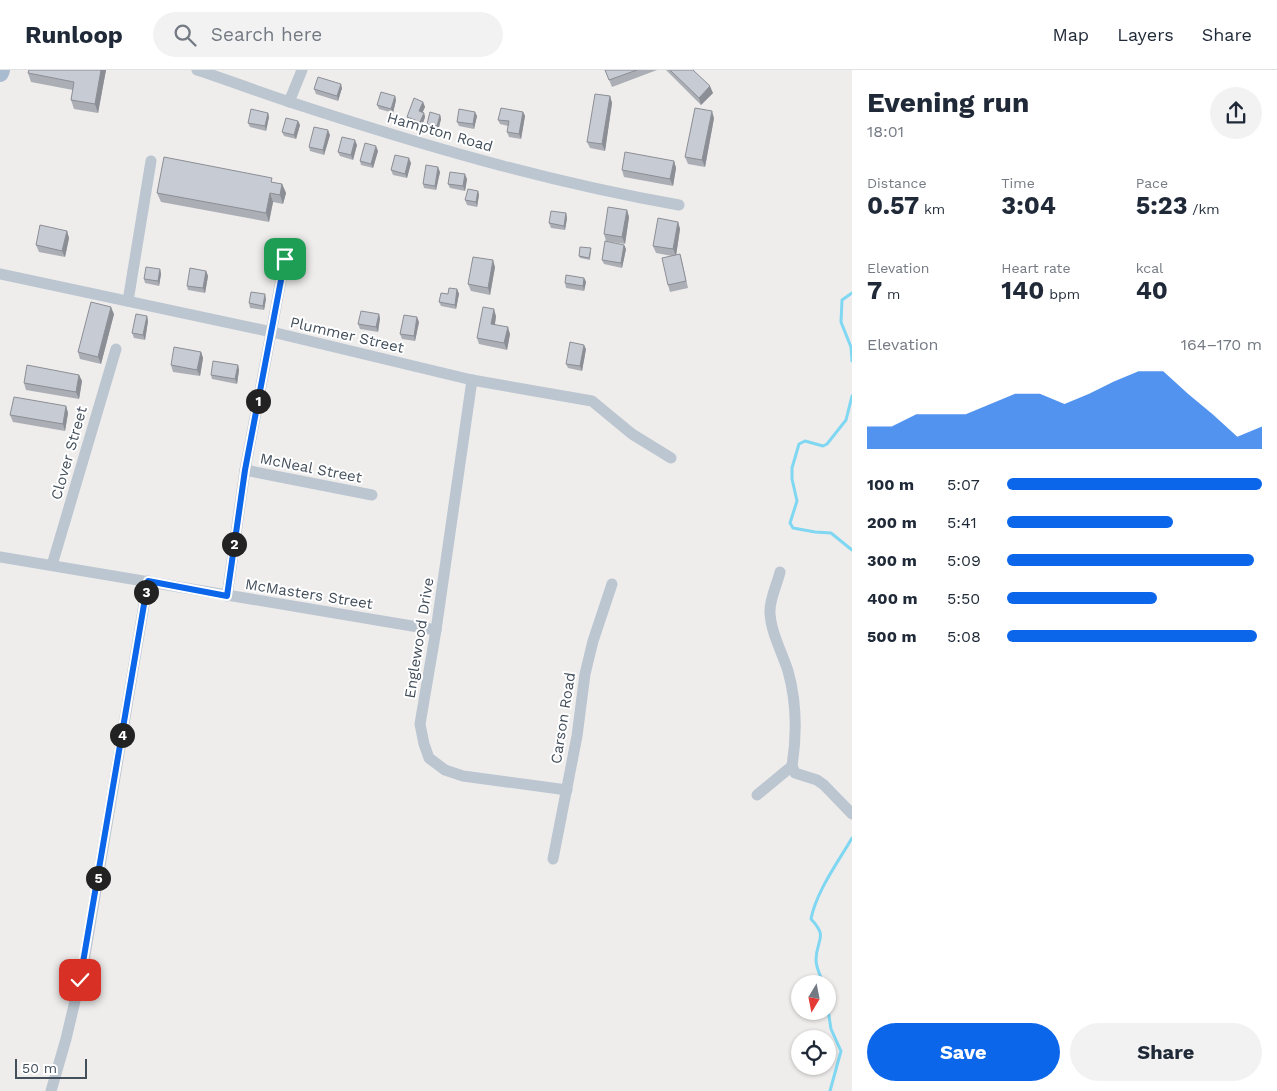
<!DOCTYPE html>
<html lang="en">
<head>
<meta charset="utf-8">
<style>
  :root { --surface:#fff; --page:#f2f2f3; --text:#1f2937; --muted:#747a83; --line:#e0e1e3; --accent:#0b66ea }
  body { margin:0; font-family:"Work Sans",sans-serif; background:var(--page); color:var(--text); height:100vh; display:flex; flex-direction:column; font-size:19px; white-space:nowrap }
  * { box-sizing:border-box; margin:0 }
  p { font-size:16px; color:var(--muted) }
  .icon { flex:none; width:28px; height:28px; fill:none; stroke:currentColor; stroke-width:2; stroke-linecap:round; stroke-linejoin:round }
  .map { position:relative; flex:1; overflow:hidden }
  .details { display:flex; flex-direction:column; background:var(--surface); width:425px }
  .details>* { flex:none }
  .needle { width:32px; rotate:190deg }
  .buttons { position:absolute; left:791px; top:905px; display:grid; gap:10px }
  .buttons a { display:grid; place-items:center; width:45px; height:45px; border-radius:50%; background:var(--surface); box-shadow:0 1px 4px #0004; font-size:25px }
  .scale { position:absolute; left:15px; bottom:12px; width:72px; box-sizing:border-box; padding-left:5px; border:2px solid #434f5b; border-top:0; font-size:14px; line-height:18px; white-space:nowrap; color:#434f5b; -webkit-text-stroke:4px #fff; paint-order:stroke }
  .pin { position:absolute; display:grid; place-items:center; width:42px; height:42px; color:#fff; margin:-21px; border-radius:10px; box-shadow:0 2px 8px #0006 }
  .km { position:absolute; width:25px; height:25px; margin:-12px; border-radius:50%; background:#222; color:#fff; font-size:14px; line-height:25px; text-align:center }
  .round { display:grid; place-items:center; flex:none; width:52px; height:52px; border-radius:26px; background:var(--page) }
  .summary { display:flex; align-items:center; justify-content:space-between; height:85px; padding:0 15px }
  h1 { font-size:28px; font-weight:700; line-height:38px }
  .stats { display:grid; grid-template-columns:repeat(3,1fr); gap:8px; height:85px; padding:5px 15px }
  .stats div { display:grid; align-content:center }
  .stats b { font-size:25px; font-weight:700 }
  .stats small { font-size:14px; font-weight:400 }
  .stats p { font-size:14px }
  .chart { height:140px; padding:10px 15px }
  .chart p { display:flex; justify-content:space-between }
  .chart svg { width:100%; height:90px; margin-top:5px; fill:var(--accent); opacity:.7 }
  .cta { display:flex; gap:10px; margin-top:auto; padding:10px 15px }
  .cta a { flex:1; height:58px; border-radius:30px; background:var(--accent); color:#fff; font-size:20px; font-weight:700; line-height:58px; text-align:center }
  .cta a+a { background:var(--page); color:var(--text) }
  ul { padding:0 15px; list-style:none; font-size:16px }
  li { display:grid; grid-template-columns:80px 60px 1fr; align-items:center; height:38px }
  li i { height:12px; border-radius:6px; background:var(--accent) }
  header { display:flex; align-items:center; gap:30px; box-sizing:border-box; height:70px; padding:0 25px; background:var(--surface); border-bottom:1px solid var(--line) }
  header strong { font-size:24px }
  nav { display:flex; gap:28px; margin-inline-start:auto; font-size:18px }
  .search { width:350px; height:45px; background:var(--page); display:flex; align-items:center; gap:12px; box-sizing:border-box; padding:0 18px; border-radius:28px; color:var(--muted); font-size:19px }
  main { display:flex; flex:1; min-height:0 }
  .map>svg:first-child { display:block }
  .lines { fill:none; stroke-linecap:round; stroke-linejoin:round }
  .stream { stroke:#7fd7f2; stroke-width:3 }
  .minor { stroke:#bbc6d0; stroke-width:11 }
  .primary { stroke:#a9bbce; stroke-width:18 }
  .wall { fill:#abafb5 }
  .shaded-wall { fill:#8b8e94 }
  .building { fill:#c7cbd3; stroke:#8b8e94 }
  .route-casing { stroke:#fff; stroke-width:10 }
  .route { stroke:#0b66ea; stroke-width:6 }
  .labels { text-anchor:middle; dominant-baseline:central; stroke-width:4; stroke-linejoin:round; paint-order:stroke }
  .street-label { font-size:15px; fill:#434f5b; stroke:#fff }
</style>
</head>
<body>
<header>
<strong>Runloop</strong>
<div class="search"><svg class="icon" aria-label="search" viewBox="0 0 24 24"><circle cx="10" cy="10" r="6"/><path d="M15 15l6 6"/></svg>Search here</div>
<nav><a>Map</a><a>Layers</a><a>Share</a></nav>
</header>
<main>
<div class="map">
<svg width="852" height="1021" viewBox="0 0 852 1021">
  <rect width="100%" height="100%" fill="#efecec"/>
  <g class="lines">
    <g class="stream">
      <path d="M852,223L842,230L841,252L851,277L852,291"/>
      <path d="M852,326L846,350L827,374L823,376L805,371L799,374L792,398V409L797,431L790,453L793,458L815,462L831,463L852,480"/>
      <path d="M823,914C821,906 816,898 816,890C816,869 829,868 811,849C816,822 838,792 852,768"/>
      <path d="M828,940L831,959L841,981L830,1021"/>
    </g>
    <g class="minor">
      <path d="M197,0C228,10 259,22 290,32C418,74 547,112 679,135"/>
      <path d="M289,32L302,0"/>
      <path d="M0,204L272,262L472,310L592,331L632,364L671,388"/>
      <path d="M128,231L151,91"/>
      <path d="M472,310L436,560L420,654L424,674L429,688L445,700L463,706L567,720"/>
      <path d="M245,400L372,425"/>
      <path d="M0,487L436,560"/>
      <path d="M52,495L116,279"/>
      <path d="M780,502C777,515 769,530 770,543C771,563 782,582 788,601C797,633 797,664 792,696L795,703L817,710L824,715L852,744"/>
      <path d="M227,526L245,400L285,189"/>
      <path d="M757,725L792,696"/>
      <path d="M553,789L577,666L585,604L593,571L612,514"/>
      <path d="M51,1021L66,969L83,897L148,511"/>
    </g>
    <path class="primary" d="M0,3L1,0"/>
  </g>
  <g class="wall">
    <path d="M106,0L98,43L74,39L71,30L73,20L31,12L28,3Z"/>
    <path d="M605,0H657L612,17Z"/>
    <path d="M666,0H693L713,23L701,35Z"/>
    <path d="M342,18L338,31L316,24L314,19Z"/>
    <path d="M395,26L396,30L393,43L379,39L377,35Z"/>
    <path d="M610,26L612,33L605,81L590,78L587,72Z"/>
    <path d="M423,32L425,37L422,42L424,43L425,47L422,56L408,51L407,47Z"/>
    <path d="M523,42L525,46L521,69L509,67L507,62L508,56L500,54L498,50Z"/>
    <path d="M268,43L269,47L266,61L250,57L248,53Z"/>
    <path d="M440,45L441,49L438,61L428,58L427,54Z"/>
    <path d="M477,46L474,59L459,56L457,52Z"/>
    <path d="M714,48L705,97L688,94L685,87Z"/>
    <path d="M298,51L300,55L296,69L284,66L282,62Z"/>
    <path d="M330,65L324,85L310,81L309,77Z"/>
    <path d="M357,75L353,90L340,86L338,82Z"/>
    <path d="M378,81L373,98L361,95L360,91Z"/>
    <path d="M674,91L676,98L673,116L624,107L622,100Z"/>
    <path d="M411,93L407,108L393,105L391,100Z"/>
    <path d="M440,102L436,120L424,118L423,114Z"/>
    <path d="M467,109L465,121L450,118L448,114Z"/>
    <path d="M274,113L282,114L286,123L283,134L273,132L269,152L161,132L157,123Z"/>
    <path d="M478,121L479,125L477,137L467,135L465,130Z"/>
    <path d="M627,140L629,147L625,174L606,171L604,164Z"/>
    <path d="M566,143L567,148L565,160L551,158L549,153Z"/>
    <path d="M678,152L680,159L676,185L680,184L682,191L688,218L670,222L668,215L672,186L656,183L653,176Z"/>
    <path d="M67,161L69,168L65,187L39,182L36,175Z"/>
    <path d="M624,175L626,179L622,198L604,194L602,190Z"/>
    <path d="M591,181L590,190L580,188L579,186Z"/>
    <path d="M495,197L490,225L471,221L468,214Z"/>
    <path d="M160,199L161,204L159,216L145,213L144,209Z"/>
    <path d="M206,201L208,206L205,223L188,220L187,216Z"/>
    <path d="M584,208L586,212L584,221L566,218L565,213Z"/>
    <path d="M457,219L459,224L456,239L441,236L439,232L448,224Z"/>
    <path d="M266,229L264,240L250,238L249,233Z"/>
    <path d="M114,244L101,294L80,289L78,282Z"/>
    <path d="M147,246L148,251L145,270L134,268L132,263Z"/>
    <path d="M496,246L495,254L510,264L507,280L479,274L477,268Z"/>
    <path d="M380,248L378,262L360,259L358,254Z"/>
    <path d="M419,252L415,271L402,269L400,264Z"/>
    <path d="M586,279L582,301L568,298L566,294Z"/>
    <path d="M201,282L203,288L200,306L173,302L171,295Z"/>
    <path d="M238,295L239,300L237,314L212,309L211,305Z"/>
    <path d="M79,305L82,311L79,329L26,320L24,313Z"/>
    <path d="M66,336L68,343L65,361L13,352L10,345Z"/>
  </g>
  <g class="shaded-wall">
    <path d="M101,0H106L98,43L95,34Z"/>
    <path d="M341,14L342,18L338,31L337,26Z"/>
    <path d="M710,16L713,23L701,35L699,28Z"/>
    <path d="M395,26L396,30L393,43L391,39Z"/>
    <path d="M610,26L612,33L605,81L602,74Z"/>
    <path d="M423,32L425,37L421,46L419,41Z"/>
    <path d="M712,41L714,48L705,97L702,90Z"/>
    <path d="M475,42L477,46L474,59L473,54Z"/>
    <path d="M523,42L525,46L521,69L519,64Z"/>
    <path d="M268,43L269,47L266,61L265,56Z"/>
    <path d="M424,43L425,47L422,56L420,52Z"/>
    <path d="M440,45L441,49L438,61L437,56Z"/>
    <path d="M298,51L300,55L296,69L294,65Z"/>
    <path d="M328,60L330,65L324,85L323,80Z"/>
    <path d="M355,70L357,75L353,90L351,85Z"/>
    <path d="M376,76L378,81L373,98L371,94Z"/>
    <path d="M409,88L411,93L407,108L405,104Z"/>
    <path d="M674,91L676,98L673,116L670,109Z"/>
    <path d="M438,97L440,102L436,120L435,116Z"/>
    <path d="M465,104L467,109L465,121L463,116Z"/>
    <path d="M282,114L286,123L283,134L280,125Z"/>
    <path d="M478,121L479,125L477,137L476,132Z"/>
    <path d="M270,123L273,132L269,152L266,143Z"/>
    <path d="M627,140L629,147L625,174L622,167Z"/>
    <path d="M566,143L567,148L565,160L564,156Z"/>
    <path d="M678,152L680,159L676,186L673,179Z"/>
    <path d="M67,161L69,168L65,187L62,181Z"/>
    <path d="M624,175L626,179L622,198L621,193Z"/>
    <path d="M493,190L495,197L490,225L488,218Z"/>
    <path d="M160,199L161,204L159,216L158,211Z"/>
    <path d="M206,201L208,206L205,223L203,218Z"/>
    <path d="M584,208L586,212L584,221L583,216Z"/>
    <path d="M457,219L459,224L456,239L455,235Z"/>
    <path d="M265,224L266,229L264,240L263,236Z"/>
    <path d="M111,237L114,244L101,294L98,287Z"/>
    <path d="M494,239L496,246L494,260L491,254Z"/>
    <path d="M379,244L380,248L378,262L376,257Z"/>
    <path d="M147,246L148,251L145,270L143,265Z"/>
    <path d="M417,247L419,252L415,271L414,266Z"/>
    <path d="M508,257L510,264L507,280L504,273Z"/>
    <path d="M584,275L586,279L582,301L580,296Z"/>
    <path d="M201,282L203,288L200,306L197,300Z"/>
    <path d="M238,295L239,300L237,314L235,309Z"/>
    <path d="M79,305L82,311L79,329L76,322Z"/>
    <path d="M66,336L68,343L65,361L63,354Z"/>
  </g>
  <g class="building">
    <path d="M29,0H101L95,34L71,30L74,12L28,3Z"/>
    <path d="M605,0H637L609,10Z"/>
    <path d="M670,0H693L710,16L699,28Z"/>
    <path d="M318,7L341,14L337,26L314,19Z"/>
    <path d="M381,22L395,26L391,39L377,35Z"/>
    <path d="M595,24L610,26L602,74L587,72Z"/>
    <path d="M414,28L423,32L419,41L424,43L420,52L407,47Z"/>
    <path d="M501,38L523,42L519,64L507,62L509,51L498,50Z"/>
    <path d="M695,38L712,41L702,90L685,87Z"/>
    <path d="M251,39L268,43L265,56L248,53Z"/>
    <path d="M459,39L475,42L473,54L457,52Z"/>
    <path d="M430,42L440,45L437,56L427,54Z"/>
    <path d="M286,48L298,51L294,65L282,62Z"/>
    <path d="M314,57L328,60L323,80L309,77Z"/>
    <path d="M342,67L355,70L351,85L338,82Z"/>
    <path d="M365,73L376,76L371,94L360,91Z"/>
    <path d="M625,82L674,91L670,109L622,100Z"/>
    <path d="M395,85L409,88L405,104L391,100Z"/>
    <path d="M164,87L272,108L271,112L282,114L280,125L270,123L266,143L157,123Z"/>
    <path d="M426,95L438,97L435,116L423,114Z"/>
    <path d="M450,102L465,104L463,116L448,114Z"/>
    <path d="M468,119L478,121L476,132L465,130Z"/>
    <path d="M608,137L627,140L622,167L604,164Z"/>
    <path d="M551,141L566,143L564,156L549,153Z"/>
    <path d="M658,148L678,152L673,179L653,176Z"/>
    <path d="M40,155L67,161L62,181L36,175Z"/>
    <path d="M605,171L624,175L621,193L602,190Z"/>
    <path d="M580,177L591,178L589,188L579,186Z"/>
    <path d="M680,184L686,211L668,215L662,188Z"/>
    <path d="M473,187L493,190L488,218L468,214Z"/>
    <path d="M146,197L160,199L158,211L144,209Z"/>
    <path d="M190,198L206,201L203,218L187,216Z"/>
    <path d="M566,205L584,208L583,216L565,213Z"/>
    <path d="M449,218L457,219L455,235L439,232L441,223L448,224Z"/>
    <path d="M251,222L265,224L263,236L249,233Z"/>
    <path d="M91,232L111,237L98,287L78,282Z"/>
    <path d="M483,237L494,239L491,254L508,257L504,273L477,268Z"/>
    <path d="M361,241L379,244L376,257L358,254Z"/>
    <path d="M136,244L147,246L143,265L132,263Z"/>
    <path d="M404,245L417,247L414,266L400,264Z"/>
    <path d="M570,272L584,275L580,296L566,294Z"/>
    <path d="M174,277L201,282L197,300L171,295Z"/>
    <path d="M213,291L238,295L235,309L211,305Z"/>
    <path d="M27,295L79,305L76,322L24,313Z"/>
    <path d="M14,327L66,336L63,354L10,345Z"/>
  </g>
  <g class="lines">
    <g class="route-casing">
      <path id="route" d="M80,910L148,511L227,526L245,400L285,189"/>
    </g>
    <use href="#route" class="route"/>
  </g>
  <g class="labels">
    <g class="street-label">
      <text transform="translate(440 62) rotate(16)">Hampton Road</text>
      <text transform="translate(347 265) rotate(13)">Plummer Street</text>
      <text transform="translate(69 383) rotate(-74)">Clover Street</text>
      <text transform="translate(311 398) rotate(11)">McNeal Street</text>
      <text transform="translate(309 524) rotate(9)">McMasters Street</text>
      <text transform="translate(419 568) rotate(-81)">Englewood Drive</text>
      <text transform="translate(563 648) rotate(-81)">Carson Road</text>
    </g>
  </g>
</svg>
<div class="buttons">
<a><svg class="needle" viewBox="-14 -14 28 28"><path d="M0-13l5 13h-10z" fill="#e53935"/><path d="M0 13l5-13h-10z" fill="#747a83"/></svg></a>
<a><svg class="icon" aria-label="locate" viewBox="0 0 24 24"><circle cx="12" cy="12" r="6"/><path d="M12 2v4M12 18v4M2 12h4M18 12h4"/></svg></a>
</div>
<div class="scale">50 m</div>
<div class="pin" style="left:285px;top:189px;background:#1e9e55"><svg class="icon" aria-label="arrive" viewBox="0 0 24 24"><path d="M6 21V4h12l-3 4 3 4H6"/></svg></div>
<div class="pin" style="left:80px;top:910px;background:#d93025"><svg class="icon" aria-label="check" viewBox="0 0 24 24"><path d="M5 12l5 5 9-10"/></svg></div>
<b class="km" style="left:258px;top:331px">1</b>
<b class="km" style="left:234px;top:474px">2</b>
<b class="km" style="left:146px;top:522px">3</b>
<b class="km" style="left:122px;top:665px">4</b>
<b class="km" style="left:98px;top:808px">5</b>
</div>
<section class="details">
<div class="summary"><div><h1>Evening run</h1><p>18:01</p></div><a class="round"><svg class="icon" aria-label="share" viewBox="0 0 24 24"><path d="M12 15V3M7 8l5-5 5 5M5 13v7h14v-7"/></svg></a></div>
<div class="stats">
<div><p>Distance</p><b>0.57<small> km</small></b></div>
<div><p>Time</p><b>3:04</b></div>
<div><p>Pace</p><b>5:23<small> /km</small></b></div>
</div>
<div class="stats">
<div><p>Elevation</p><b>7<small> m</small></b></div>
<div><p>Heart rate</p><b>140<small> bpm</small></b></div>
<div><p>kcal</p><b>40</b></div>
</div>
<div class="chart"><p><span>Elevation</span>164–170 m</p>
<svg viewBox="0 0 160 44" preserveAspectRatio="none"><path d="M0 44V33L10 33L20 27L30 27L40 27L50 22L60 17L70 17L80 22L90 17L100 11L110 6L120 6L130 17L140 27L150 38L160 33V44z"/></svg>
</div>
<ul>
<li><b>100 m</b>5:07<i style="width:100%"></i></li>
<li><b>200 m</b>5:41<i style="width:65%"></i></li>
<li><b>300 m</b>5:09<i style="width:97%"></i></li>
<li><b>400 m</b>5:50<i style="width:59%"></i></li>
<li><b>500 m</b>5:08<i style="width:98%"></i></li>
</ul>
<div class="cta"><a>Save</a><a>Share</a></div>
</section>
</main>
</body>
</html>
